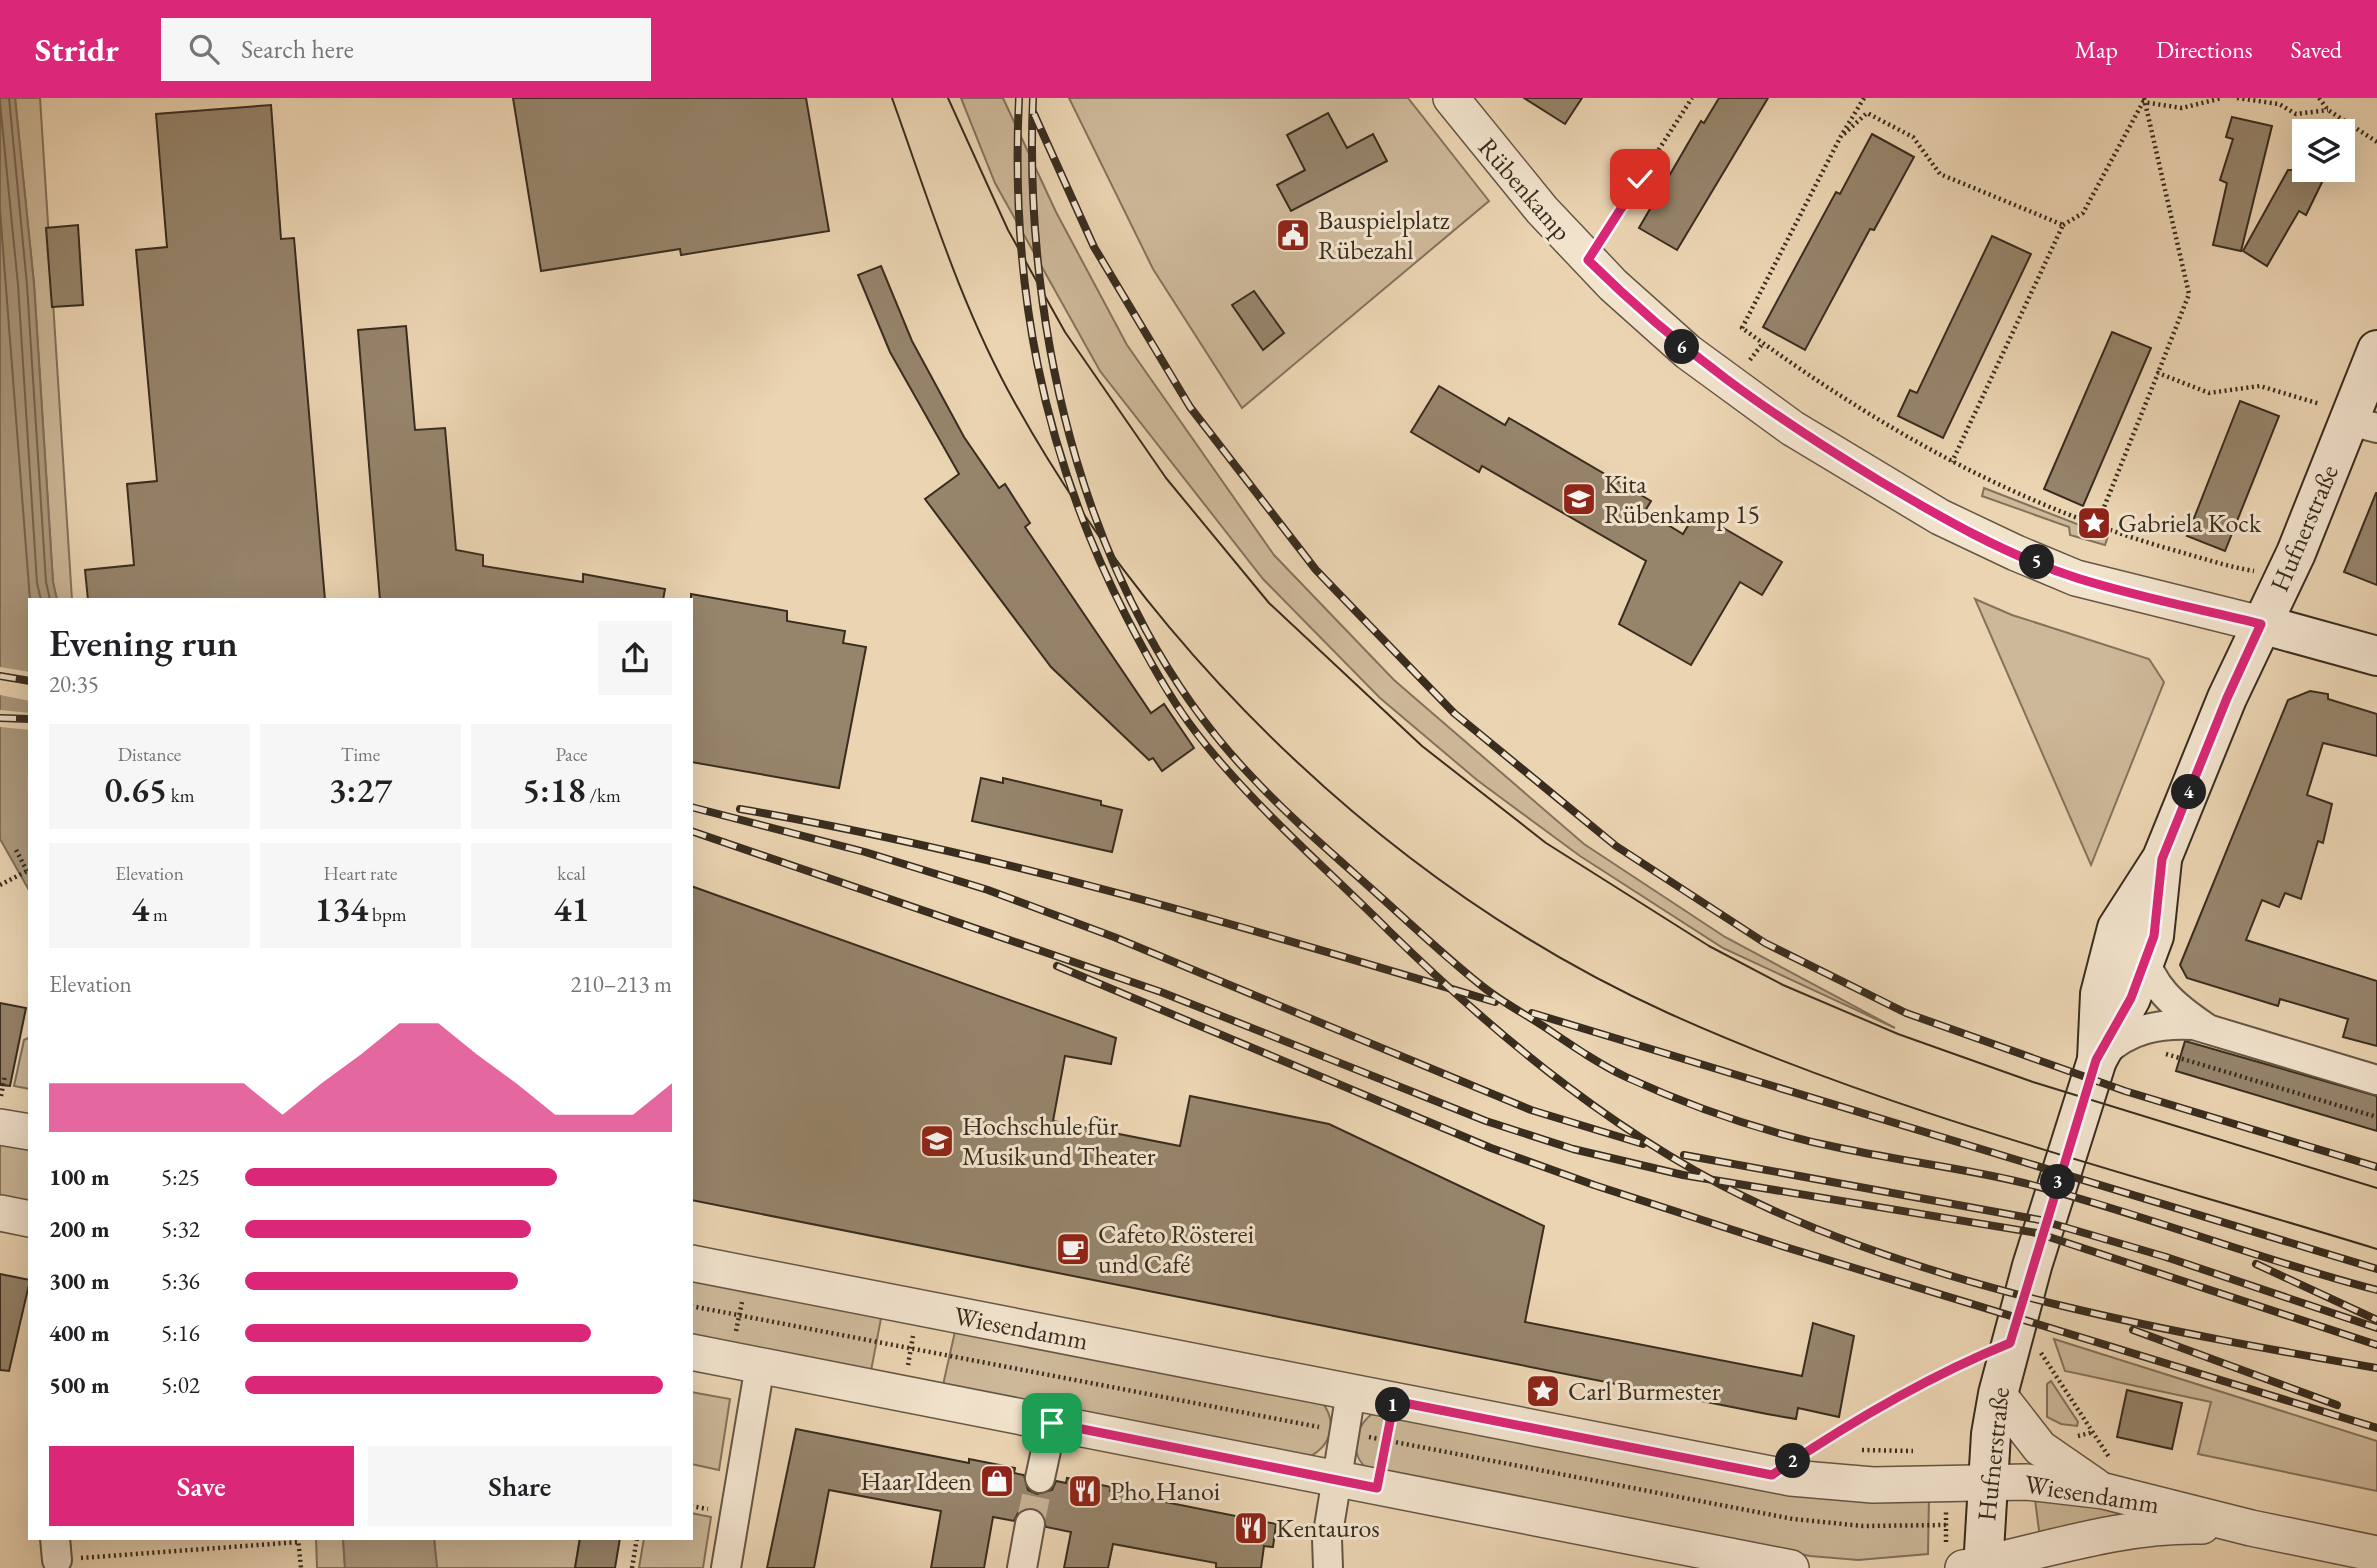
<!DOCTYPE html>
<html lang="en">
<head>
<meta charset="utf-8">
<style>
  :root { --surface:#fff; --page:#f6f6f6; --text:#202124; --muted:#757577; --accent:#db2777 }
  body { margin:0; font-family:"EB Garamond",serif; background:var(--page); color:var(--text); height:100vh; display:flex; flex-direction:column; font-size:26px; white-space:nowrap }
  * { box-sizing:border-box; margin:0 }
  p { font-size:23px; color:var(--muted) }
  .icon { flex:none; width:38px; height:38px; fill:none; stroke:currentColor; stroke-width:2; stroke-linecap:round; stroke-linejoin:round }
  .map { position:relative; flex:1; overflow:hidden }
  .sheet { position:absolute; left:28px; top:500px; width:665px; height:942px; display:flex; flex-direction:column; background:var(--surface); border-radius:0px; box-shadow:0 7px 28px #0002 }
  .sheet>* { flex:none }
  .buttons { position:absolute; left:2292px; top:21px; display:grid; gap:14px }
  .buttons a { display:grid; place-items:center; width:63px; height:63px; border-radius:0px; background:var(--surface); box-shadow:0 7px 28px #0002; font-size:35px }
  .pin { position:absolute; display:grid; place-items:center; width:60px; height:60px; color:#fff; margin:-30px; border-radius:14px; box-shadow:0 4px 10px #0006 }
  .km { position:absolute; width:35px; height:35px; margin:-18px; border-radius:50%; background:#222; color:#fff; font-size:19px; line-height:35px; text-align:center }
  .round { display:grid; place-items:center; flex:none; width:74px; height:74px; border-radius:0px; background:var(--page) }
  .summary { display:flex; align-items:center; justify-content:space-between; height:119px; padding:0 21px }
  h1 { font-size:38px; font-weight:600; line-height:52px }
  .stats { display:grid; grid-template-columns:repeat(3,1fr); gap:10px; height:119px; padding:7px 21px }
  .stats div { display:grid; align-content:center; border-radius:0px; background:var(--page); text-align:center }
  .stats b { font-size:35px; font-weight:600 }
  .stats small { font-size:19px; font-weight:400 }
  .stats p { font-size:19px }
  .chart { height:196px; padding:14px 21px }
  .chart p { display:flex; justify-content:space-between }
  .chart svg { width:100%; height:126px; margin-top:7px; fill:var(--accent); opacity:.7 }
  .cta { display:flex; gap:14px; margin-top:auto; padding:14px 21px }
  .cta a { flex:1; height:80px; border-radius:0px; background:var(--accent); color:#fff; font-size:28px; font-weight:600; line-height:80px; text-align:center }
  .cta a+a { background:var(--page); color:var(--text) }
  ul { padding:0 21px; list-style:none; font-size:23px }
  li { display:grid; grid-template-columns:112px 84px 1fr; align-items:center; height:52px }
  li i { height:18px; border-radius:9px; background:var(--accent) }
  header { display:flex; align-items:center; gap:42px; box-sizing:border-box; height:98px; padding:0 35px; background:var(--accent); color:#fff }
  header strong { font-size:33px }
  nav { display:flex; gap:38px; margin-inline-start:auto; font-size:24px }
  .search { width:490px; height:63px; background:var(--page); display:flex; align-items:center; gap:18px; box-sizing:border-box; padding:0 24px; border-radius:0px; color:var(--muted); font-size:26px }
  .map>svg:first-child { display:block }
  .green { fill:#cdb899; stroke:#83725c; stroke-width:2 }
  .water { fill:#ae9b80; stroke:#7f6f59; stroke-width:2 }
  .pier { fill:#ebd4b2 }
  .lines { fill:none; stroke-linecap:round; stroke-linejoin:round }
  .shore { stroke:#746450; stroke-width:2 }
  .building { fill:#96846b; stroke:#392d1f; stroke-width:2 }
  .minor-tunnel { stroke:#c7b395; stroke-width:28; stroke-dasharray:28 14; stroke-linecap:butt }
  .minor-casing { stroke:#665744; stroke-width:32 }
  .tertiary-casing { stroke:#665744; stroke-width:38 }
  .secondary-casing { stroke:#392d1f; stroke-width:42 }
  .path { stroke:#392d1f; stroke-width:4.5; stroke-dasharray:2 3.5; stroke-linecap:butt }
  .minor { stroke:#f2e3cd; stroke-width:28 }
  .tertiary { stroke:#f2e3cd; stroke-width:35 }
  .secondary { stroke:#f2e3cd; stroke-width:38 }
  .tram { stroke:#392d1f; stroke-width:2 }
  .rail-casing { stroke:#392d1f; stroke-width:8 }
  .rail { stroke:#f2e3cd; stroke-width:5; stroke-dasharray:16; stroke-linecap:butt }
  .route-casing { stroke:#fff; stroke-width:14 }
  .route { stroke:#db2777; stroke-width:9 }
  .labels { text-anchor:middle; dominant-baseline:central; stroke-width:6; stroke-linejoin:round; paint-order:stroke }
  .street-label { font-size:26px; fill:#392d1f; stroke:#f2e3cd }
  .poi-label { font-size:26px; fill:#392d1f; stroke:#f2e3cd; text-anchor:start }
</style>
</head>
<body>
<header>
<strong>Stridr</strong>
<div class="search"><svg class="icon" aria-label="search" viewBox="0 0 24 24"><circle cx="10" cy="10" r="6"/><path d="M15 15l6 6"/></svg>Search here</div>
<nav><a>Map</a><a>Directions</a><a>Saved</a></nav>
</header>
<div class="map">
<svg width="2377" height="1470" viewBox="0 0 2377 1470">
  <rect width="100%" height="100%" fill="#ebd4b2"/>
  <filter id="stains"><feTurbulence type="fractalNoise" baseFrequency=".00286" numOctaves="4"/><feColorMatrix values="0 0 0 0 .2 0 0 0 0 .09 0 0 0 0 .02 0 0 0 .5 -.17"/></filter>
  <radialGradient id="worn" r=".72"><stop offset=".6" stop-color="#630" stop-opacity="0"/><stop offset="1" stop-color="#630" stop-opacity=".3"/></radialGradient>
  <g class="green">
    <path d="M15,0H40L72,502H57L53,484L34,186Z"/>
    <path d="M961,0H1003L1056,114L1127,247L1274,457L1394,582L1584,746L1725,839L1895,930L1723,850L1580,758L1477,682L1380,600L1263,481L1100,273L995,85Z"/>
    <path d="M1069,0H1408L1489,103L1242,310L1153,171Z"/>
    <path d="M1984,390L2108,438L2105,447L2070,437L2069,429L1982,398Z"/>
    <path d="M1975,501L2012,517L2149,561L2164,584L2091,767Z"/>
    <path d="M30,939V991L14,988L24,942Z"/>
    <path d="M0,1046L30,1047V1107L0,1102Z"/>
    <path d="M691,1177L882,1215L871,1273L691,1238Z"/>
    <path d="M956,1229L1321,1303C1338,1323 1332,1347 1309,1359L943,1287Z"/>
    <path d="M2054,1241L2377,1343V1393L2198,1356L2211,1304L2065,1273Z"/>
    <path d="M2051,1283L2078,1324L2077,1328L2061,1326L2047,1319V1286Z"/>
    <path d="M691,1294L730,1301L719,1372L691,1366Z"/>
    <path d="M1372,1316L1929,1399L1928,1456L1858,1462L1810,1458L1372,1373C1348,1361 1353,1330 1372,1316Z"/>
    <path d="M2034,1394L2162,1414L2040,1440Z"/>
    <path d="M691,1415L711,1419L703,1470H639L644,1440H691Z"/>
    <path d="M316,1440H343L345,1470H317Z"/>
    <path d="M434,1440H580L575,1470H437Z"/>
  </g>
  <g class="water">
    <path d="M0,0H15L34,186L53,484L57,502H30V794L0,741Z"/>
    <path d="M343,1440H434L437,1470H345Z"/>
  </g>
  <g class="pier">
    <path d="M0,569L30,574V603L0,597Z"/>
    <path d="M0,612L30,615V632L0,629Z"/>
  </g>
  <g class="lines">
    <g class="shore">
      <path d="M9,0L27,187L46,484L50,502"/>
      <path d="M0,5L18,187L37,485L41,502"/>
      <path d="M0,112L30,502"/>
    </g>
  </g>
  <g class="building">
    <path d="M513,0H806L829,133L681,157L680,151L541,173Z"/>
    <path d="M1524,0H1582L1565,26Z"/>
    <path d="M1719,0H1768L1677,152L1639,130L1701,23L1704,25Z"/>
    <path d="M271,7L281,141L294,140L325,502H88L85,472L134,467L127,386L157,383L136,152L167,149L156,16Z"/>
    <path d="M1328,15L1347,50L1373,36L1387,63L1291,113L1277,87L1305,72L1287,37Z"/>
    <path d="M2232,19L2272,28L2241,153L2213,147L2227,85L2220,82L2233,41L2226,39Z"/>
    <path d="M1872,36L1914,59L1874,132L1870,131L1805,252L1763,229L1836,94L1840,96Z"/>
    <path d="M2288,72H2328L2306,117L2299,113L2267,168L2243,153Z"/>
    <path d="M78,127L83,207L52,209L46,130Z"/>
    <path d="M1992,138L2031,156L1943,340L1898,318L1910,292L1917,295Z"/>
    <path d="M881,168L912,243L964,339L999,390L1005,386L1030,425L1025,429L1151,615L1164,606L1194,650L1162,673L1153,660L1149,662L1051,569L925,401L959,376L890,254L858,177Z"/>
    <path d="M1254,193L1284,235L1263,252L1232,207Z"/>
    <path d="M406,228L415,332L445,330L456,452L483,457V468L583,484V476L665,491L663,502H380L358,232Z"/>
    <path d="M2112,234L2151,250L2083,408L2044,391Z"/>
    <path d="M1439,288L1505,327L1509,320L1651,403L1645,413L1683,436L1696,414L1782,464L1762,497L1740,484L1691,567L1619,526L1646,463L1482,368L1479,374L1411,334Z"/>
    <path d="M2240,303L2279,318L2225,453L2187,438Z"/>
    <path d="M2376,395H2377V487L2344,474Z"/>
    <path d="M691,496L787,513V523L845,533L843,545L866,549L839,690L691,664Z"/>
    <path d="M2310,593L2328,596V601L2377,616V658L2323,645L2307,697L2332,706L2323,745L2318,743L2301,801L2285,795L2279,809L2262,802L2246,842L2377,883V948L2343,939L2348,921L2280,901L2278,908L2187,880L2180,867L2288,602Z"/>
    <path d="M981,680L1003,685V680L1101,703V707L1122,712L1112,754L972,723Z"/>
    <path d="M691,788L1116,940L1111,966L1065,958L1053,1023L1180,1048L1190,998L1329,1026L1544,1128L1525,1224L1802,1278L1813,1225L1854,1238L1839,1319L1798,1310L1796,1321L1767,1316L691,1102Z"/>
    <path d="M0,905L26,910L10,988L0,987Z"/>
    <path d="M2185,943L2377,998V1033L2176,973Z"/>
    <path d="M0,1176L30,1182L9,1273L0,1272Z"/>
    <path d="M2127,1292L2182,1305L2172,1351L2117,1339Z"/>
    <path d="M796,1331L969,1365V1361L1015,1370L1014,1375L1024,1377L1028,1392L1037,1396L1052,1392L1056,1383L1066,1385L1067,1380L1111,1389L1110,1393L1276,1426L1273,1449L1264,1448L1261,1470H1216V1465L1113,1446L1108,1470H1064L1071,1434L1046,1429L1041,1414L1032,1410L1018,1415L1014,1423L993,1419L984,1470H931L941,1413L829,1392L814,1470H767Z"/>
    <path d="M580,1440H620L615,1470H575Z"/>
  </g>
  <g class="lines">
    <path class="minor-tunnel" d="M1030,1426L1040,1380"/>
    <g class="minor-casing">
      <g id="minor">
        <path d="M2349,323L2377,330"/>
        <path d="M2142,852C2151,889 2174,908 2205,929"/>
        <path d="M2104,955C2129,931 2159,925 2194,927L2377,982"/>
        <path d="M1040,1380L1052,1325"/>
        <path d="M55,1440L57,1462"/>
        <path d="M726,1470L760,1267"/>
        <path d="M1022,1470L1030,1426"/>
        <path d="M1328,1470L1327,1441L1351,1294"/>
      </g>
    </g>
    <g class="tertiary-casing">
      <g id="tertiary">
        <path d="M1451,0L1542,112L1613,187L1688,254L1792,330L1940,419L2016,455L2076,480L2261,526"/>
        <path d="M0,1029L30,1034"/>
        <path d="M0,1115L30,1121"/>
        <path d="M691,1165L1791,1380L1873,1387L2026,1384L2104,1393L2251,1430L2377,1456"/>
        <path d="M691,1254L1791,1470"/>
        <path d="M1998,1296L2040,1350L2095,1388"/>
        <path d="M1963,1470C2042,1454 2120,1426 2202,1428"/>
      </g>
    </g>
    <g class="secondary-casing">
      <g id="secondary">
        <path d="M2261,526L2377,558"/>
        <path d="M2097,962L2100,896L2117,830L2162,760L2227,600L2296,455L2377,252"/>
        <path d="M1983,1470L1991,1336L1998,1296L2032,1168L2097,962L2131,900L2154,838L2162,762"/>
      </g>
    </g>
    <g class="path">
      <path d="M1864,0L1841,38L1742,230C1877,328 2006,403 2166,450C2196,458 2224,468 2254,473"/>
      <path d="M2144,0L2189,196L2158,275"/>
      <path d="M2237,0L2279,6L2296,16L2328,12"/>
      <path d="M2319,0L2328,12L2377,44"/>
      <path d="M1844,36L1867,15L1913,39L1940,76L2063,127L1952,364"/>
      <path d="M2063,127L2083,115L2143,4L2182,10L2222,0"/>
      <path d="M1605,135L1692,0"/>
      <path d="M1750,262L1763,245"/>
      <path d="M2096,429L2158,275L2209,295L2260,288L2320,306"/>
      <path d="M16,752L27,773"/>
      <path d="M0,787L27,773"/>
      <path d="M2166,956L2377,1019"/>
      <path d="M1,998L5,977"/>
      <path d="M691,1208L1319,1329"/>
      <path d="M736,1233L742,1204"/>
      <path d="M2041,1255L2109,1359"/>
      <path d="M908,1267L913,1238"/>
      <path d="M2078,1338L2094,1334"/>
      <path d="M1369,1339L1793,1421L1863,1428L1946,1427"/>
      <path d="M1811,1351L1844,1329L1974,1260"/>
      <path d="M1862,1352L1913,1353"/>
      <path d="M1383,1360L1388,1331"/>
      <path d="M691,1408L708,1411"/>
      <path d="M298,1440L301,1470"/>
      <path d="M1946,1444V1414"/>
      <path d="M81,1460L299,1444"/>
      <path d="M632,1470L637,1440"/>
    </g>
    <use href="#minor" class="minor"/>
    <use href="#tertiary" class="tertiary"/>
    <use href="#secondary" class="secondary"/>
    <g class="tram">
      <path d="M892,0C929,103 961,209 1015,305C1159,564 1397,792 1668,915C1894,1017 2140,1078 2377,1151"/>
      <path d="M948,0L1008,132L1065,234L1166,380L1269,505L1422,648L1546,745L1709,848L1783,887L1898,936L2033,984L2377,1090"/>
    </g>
    <g class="rail-casing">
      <g id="rail">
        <path d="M1019,0C1010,185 1042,354 1126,518C1145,555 1165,592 1189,625C1245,701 1322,766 1389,833C1502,943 1625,1045 1770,1111C1957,1196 2175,1235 2377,1270"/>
        <path d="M1033,0C1023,234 1086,506 1252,679C1293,723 1340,762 1384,802C1416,831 1448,861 1482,888C1503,905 1527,917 1549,932C1574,949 1599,966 1626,979C1696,1011 1769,1036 1845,1051C1907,1064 1970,1071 2032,1087C2148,1118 2261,1162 2377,1192"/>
        <path d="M1034,16L1094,149L1190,309L1316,472L1454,615L1616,748L1765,845L1906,915L2125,993L2377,1069"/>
        <path d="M0,578L30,583"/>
        <path d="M0,620L30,621"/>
        <path d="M691,709L865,754L988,792L1114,839L1531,1012L1643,1046"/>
        <path d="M740,711C997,755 1246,829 1495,904"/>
        <path d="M691,733L1161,894L1486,1023L1573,1051L1683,1077L2037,1135L2377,1247"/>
        <path d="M1057,868L1491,1050L1594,1087L1779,1147L2377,1330"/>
        <path d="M1532,915L2377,1171"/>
        <path d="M1684,1057L2040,1122L2166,1159L2377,1230"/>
        <path d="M2256,1166L2377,1222"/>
        <path d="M2133,1232L2337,1307"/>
      </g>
    </g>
    <use href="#rail" class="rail"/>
  </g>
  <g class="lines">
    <g class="route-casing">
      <path id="route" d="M1052,1325L1377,1390L1394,1303L1772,1377C1847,1326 1926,1279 2010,1245L2096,962L2131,900L2154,838L2162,761L2227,600L2261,526C2200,511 2137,499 2077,480C2007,458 1940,419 1878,382C1768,315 1680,253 1588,162L1640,81"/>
    </g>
    <use href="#route" class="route"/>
  </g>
  <defs>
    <g id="civic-square" transform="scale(1.75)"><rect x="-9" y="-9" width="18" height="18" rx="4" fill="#8f2418" stroke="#f2e3cd"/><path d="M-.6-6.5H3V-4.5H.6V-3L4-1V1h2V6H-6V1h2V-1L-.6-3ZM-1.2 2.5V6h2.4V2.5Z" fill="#fff"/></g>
    <g id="school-square" transform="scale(1.75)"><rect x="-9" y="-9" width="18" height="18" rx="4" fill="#8f2418" stroke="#f2e3cd"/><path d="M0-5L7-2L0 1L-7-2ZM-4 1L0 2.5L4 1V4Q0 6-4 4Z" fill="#fff"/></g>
    <g id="sight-square" transform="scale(1.75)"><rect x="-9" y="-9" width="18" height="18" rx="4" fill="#8f2418" stroke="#f2e3cd"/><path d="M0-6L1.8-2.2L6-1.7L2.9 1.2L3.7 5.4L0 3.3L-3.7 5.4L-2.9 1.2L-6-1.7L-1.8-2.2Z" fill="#fff"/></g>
    <g id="university-square" transform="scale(1.75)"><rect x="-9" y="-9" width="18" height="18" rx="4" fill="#8f2418" stroke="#f2e3cd"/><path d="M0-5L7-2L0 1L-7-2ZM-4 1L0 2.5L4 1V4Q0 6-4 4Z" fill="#fff"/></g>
    <g id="cafe-square" transform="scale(1.75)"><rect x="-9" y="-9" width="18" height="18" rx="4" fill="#8f2418" stroke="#f2e3cd"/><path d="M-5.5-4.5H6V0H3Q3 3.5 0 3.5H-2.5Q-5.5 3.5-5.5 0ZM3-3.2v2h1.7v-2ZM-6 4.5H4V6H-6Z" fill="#fff"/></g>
    <g id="shop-square" transform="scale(1.75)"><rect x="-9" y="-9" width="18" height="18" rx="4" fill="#8f2418" stroke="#f2e3cd"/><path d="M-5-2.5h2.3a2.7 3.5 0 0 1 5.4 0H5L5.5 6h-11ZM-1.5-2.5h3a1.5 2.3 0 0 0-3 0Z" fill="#fff"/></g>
    <g id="restaurant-square" transform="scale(1.75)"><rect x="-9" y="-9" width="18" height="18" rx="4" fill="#8f2418" stroke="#f2e3cd"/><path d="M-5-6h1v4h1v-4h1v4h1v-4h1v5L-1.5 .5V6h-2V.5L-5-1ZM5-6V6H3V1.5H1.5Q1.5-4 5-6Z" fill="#fff"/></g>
  </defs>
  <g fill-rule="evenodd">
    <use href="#civic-square" x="1293" y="137"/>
    <use href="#school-square" x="1579" y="401"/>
    <use href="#sight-square" x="2094" y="425"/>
    <use href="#university-square" x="937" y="1043"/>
    <use href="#cafe-square" x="1073" y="1151"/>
    <use href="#sight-square" x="1543" y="1293"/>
    <use href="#shop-square" x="997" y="1383"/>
    <use href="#restaurant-square" x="1085" y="1393"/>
    <use href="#restaurant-square" x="1251" y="1430"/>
  </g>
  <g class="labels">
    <g class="street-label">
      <text transform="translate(1525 91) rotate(49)">Rübenkamp</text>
      <text transform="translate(2304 430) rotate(-67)">Hufnerstraße</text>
      <text transform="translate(1021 1230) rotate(11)">Wiesendamm</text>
      <text transform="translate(1993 1356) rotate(-84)">Hufnerstraße</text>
      <text transform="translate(2092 1396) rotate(9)">Wiesendamm</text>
    </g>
    <g class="poi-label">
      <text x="1318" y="122">Bauspielplatz<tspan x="1318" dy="30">Rübezahl</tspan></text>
      <text x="1604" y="386">Kita<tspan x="1604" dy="30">Rübenkamp 15</tspan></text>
      <text x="2118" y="425">Gabriela Kock</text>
      <text x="962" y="1028">Hochschule für<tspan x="962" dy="30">Musik und Theater</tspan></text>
      <text x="1098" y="1136">Cafeto Rösterei<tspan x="1098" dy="30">und Café</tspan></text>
      <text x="1568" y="1293">Carl Burmester</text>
      <text x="972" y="1383" text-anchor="end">Haar Ideen</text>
      <text x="1110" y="1393">Pho Hanoi</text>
      <text x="1276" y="1430">Kentauros</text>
    </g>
  </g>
  <rect width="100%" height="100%" filter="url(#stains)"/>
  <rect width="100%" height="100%" fill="url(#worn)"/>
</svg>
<div class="buttons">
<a><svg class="icon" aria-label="layers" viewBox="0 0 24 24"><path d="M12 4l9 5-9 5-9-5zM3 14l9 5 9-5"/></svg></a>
</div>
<div class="pin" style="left:1052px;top:1325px;background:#1e9e55"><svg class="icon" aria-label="arrive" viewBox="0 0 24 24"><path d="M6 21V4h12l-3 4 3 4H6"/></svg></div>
<div class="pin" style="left:1640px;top:81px;background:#d93025"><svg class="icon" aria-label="check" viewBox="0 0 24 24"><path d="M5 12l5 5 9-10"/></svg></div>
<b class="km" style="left:1393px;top:1307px">1</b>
<b class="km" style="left:1793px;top:1363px">2</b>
<b class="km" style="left:2058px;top:1084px">3</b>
<b class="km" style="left:2189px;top:694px">4</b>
<b class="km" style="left:2037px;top:464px">5</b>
<b class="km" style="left:1682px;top:249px">6</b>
<section class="sheet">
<div class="summary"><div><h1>Evening run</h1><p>20:35</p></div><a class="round"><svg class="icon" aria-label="share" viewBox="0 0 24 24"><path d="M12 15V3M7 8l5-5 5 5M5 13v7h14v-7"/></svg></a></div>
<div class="stats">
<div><p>Distance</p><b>0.65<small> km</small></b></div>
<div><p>Time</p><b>3:27</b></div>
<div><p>Pace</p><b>5:18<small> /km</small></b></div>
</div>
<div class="stats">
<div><p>Elevation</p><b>4<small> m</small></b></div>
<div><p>Heart rate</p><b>134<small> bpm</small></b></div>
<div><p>kcal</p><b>41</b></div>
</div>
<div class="chart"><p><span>Elevation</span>210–213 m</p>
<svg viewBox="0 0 160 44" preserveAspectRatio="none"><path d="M0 44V27L10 27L20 27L30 27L40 27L50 27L60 38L70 27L80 17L90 6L100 6L110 17L120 27L130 38L140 38L150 38L160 27V44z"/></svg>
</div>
<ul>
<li><b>100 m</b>5:25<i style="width:73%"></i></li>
<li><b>200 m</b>5:32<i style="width:67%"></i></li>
<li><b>300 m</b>5:36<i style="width:64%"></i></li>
<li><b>400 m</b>5:16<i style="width:81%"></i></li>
<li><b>500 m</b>5:02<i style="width:98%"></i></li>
</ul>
<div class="cta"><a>Save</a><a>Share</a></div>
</section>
</div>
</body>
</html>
